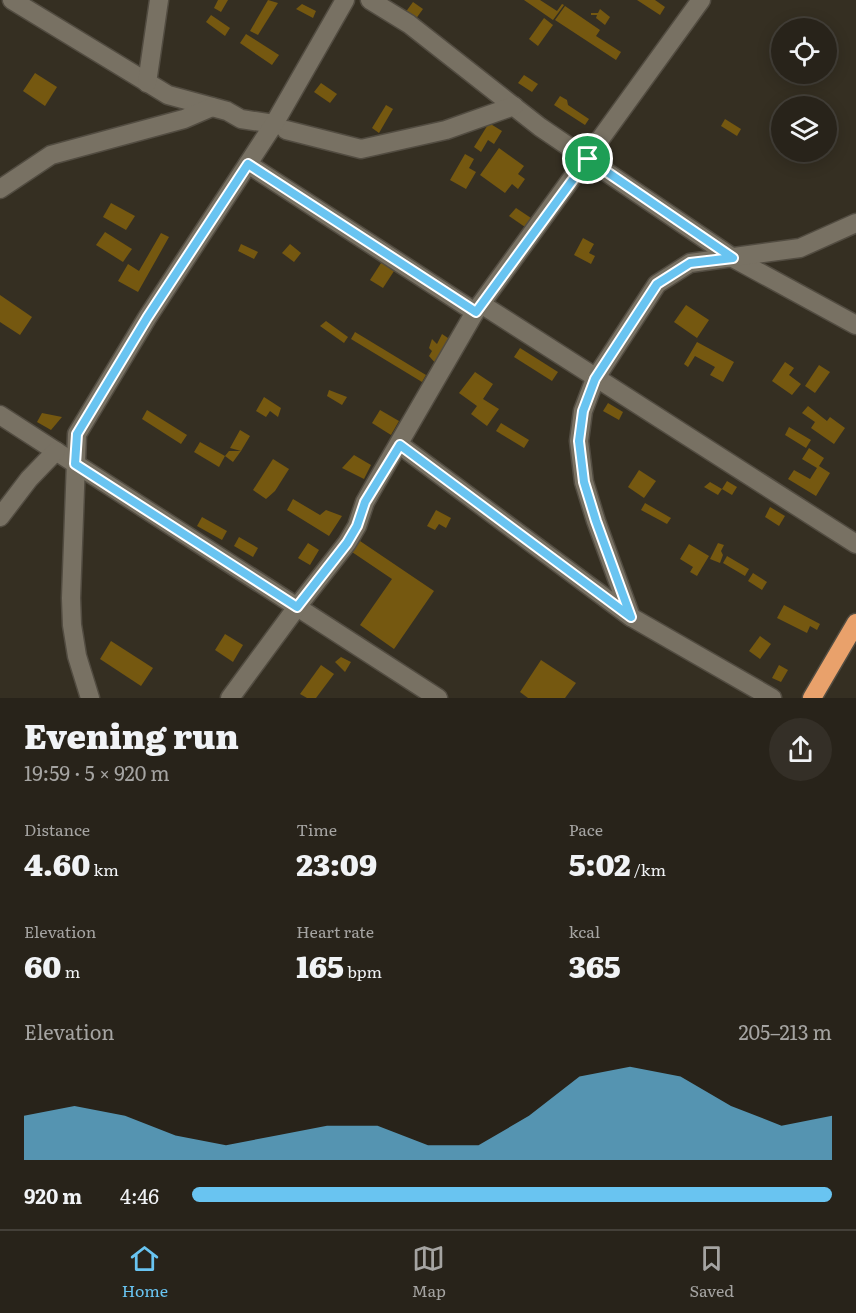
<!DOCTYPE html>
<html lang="en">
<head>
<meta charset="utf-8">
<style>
  :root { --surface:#28231a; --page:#342f27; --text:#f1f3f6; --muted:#a5a4a2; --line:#444039; --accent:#69c4f1 }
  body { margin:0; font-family:Literata,serif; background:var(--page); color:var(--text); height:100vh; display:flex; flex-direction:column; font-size:22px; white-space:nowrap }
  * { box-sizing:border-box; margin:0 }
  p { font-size:20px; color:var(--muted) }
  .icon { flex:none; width:33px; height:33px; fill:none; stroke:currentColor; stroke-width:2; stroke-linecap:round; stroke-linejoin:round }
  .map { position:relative; height:698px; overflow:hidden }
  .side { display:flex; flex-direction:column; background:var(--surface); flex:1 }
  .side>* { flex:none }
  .tools { position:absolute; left:771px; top:18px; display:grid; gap:12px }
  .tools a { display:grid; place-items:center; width:66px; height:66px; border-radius:50%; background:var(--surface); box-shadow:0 3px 15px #0003,0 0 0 2px var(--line); font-size:30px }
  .pin { position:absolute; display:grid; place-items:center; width:51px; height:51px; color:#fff; margin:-26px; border:3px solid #fff; border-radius:50%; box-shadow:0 2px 6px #0007 }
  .round { display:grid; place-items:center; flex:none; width:63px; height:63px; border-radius:32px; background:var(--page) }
  .headline { display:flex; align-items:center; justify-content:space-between; height:102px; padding:0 24px }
  h1 { font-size:33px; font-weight:800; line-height:45px }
  .figures { display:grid; grid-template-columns:repeat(3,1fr); gap:9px; height:102px; padding:6px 24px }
  .figures div { display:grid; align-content:center }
  .figures b { font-size:30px; font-weight:800 }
  .figures small { font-size:16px; font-weight:400 }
  .figures p { font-size:16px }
  .chart { height:168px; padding:12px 24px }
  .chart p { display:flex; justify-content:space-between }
  .chart svg { width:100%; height:108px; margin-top:6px; fill:var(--accent); opacity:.7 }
  ul { padding:0 24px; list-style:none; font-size:20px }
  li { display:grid; grid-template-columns:96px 72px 1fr; align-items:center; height:45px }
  li i { height:15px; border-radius:8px; background:var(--accent) }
  .dock { display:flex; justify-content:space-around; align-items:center; height:84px; border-top:2px solid var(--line); background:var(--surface); font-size:16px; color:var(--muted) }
  .dock a { display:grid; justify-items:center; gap:3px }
  .dock .current { color:var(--accent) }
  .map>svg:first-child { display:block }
  .building { fill:#755810 }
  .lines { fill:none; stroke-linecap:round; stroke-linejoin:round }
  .minor-casing { stroke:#524c41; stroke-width:21 }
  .highway-casing { stroke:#524c41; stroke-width:21 }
  .minor { stroke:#787163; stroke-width:18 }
  .highway { stroke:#e9a16b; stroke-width:18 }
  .route-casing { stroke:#fff; stroke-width:12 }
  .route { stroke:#69c4f1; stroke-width:8 }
</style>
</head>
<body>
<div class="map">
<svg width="856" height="698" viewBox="0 0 856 698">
  <rect width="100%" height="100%" fill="#352f22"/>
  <g class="building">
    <path d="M218,0H228L221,12L214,8Z"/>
    <path d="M268,0L278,3L258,35L250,31Z"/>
    <path d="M524,0H540L557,11L562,4L564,5L553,20Z"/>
    <path d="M637,0H655L665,7L660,15Z"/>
    <path d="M413,2L423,9L415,20L405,13Z"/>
    <path d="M302,4L316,11L313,18L296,9Z"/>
    <path d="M565,6L600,30L596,36L621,52L616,60L555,20Z"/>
    <path d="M600,9L610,17L605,25L596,18L597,15H591V13H598Z"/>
    <path d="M211,15L230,28L225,36L206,22Z"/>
    <path d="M544,18L553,25L538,46L529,39Z"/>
    <path d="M246,34L279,55L272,65L240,43Z"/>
    <path d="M35,73L57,87L45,106L23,91Z"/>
    <path d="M524,75L538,84L532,92L518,83Z"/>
    <path d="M321,83L337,94L330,103L314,92Z"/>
    <path d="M560,96L567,100L568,105L589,119L585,125L554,105Z"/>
    <path d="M386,105L393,109L379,133L372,128Z"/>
    <path d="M725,119L741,129L737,136L721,126Z"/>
    <path d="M489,123L502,131L494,144L488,140L481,152L474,147Z"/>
    <path d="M499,148L524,166L518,174L525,179L518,189L512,184L505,193L480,175Z"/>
    <path d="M465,154L474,159L469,168L476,172L466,189L450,180Z"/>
    <path d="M111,203L135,216L126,230L103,217Z"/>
    <path d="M516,208L531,218L525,227L509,216Z"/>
    <path d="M105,232L132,249L123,262L96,245Z"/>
    <path d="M161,233L169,237L138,292L118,281L128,264L139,271Z"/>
    <path d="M583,238L594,244L589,253L595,256L591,264L574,255Z"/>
    <path d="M241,244L258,252L254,259L238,251Z"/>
    <path d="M290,244L301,253L294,262L282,253Z"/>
    <path d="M383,260L396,268L383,288L370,280Z"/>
    <path d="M0,295L32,317L20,335L0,322Z"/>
    <path d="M686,305L709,320L697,338L674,322Z"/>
    <path d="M326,321L348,337L344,343L320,326Z"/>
    <path d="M355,332L426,375L422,382L351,339Z"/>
    <path d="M442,334L451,340L437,365L429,356L432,351L429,348L432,339L437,344Z"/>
    <path d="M697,342L734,362L723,382L710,375L715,367L695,356L688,367L684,364Z"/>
    <path d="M520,348L558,372L552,381L514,357Z"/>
    <path d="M785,362L794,368L789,375L801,384L792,395L772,381Z"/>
    <path d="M819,365L830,372L815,393L805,386Z"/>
    <path d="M475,372L493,384L483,399L499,409L487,426L471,414L477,406L459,393Z"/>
    <path d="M329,390L347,397L342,405L327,396Z"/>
    <path d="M264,397L281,408L278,417L270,411L266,417L256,411Z"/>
    <path d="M608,403L623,412L619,420L603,411Z"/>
    <path d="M808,406L827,421L830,417L845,428L834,444L811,428L815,422L802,413Z"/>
    <path d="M147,410L187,435L181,444L142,419Z"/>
    <path d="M380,410L399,421L391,435L372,423Z"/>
    <path d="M42,413L62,417L51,430L37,422Z"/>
    <path d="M501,423L529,440L524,448L496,431Z"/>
    <path d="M789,427L811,440L806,448L785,435Z"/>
    <path d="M240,430L250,436L241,451L233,462L225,456L229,451H241L230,448Z"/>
    <path d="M200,442L225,456L219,467L194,452Z"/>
    <path d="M809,448L824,458L819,466L830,473L816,496L788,479L794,470L810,479L817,468L802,459Z"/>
    <path d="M354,455L371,465L364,479L342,468Z"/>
    <path d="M273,459L289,469L275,491L266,499L253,490Z"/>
    <path d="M639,470L656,481L644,498L628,487Z"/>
    <path d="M727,481L737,487L732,495L722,489Z"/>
    <path d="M710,482L722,489L718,495L704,487Z"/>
    <path d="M293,499L320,515L326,510L342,516L329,536L287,510Z"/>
    <path d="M645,503L671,518L667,524L641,510Z"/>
    <path d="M770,507L785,516L779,526L765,517Z"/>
    <path d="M436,510L451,518L446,528L439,524L435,530L427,526Z"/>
    <path d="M202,517L227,531L222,540L197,526Z"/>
    <path d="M239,537L258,548L253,557L234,546Z"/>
    <path d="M360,541L434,591L394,649L360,625L392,579L352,552Z"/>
    <path d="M308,543L319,550L310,565L298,558Z"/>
    <path d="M718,543L724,545L721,551L723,555L720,563L710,559Z"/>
    <path d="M689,544L709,556L697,576L690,572L693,567L680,559Z"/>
    <path d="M727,556L749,569L745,576L723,563Z"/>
    <path d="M753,573L767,582L762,590L748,581Z"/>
    <path d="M784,605L820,624L817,630L810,626L807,633L777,618Z"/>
    <path d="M225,634L243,645L233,662L215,650Z"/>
    <path d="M760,636L771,644L760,659L749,651Z"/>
    <path d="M111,641L153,668L141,686L100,659Z"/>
    <path d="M341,657L351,662L345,672L335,662Z"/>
    <path d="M541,660L576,683L565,698H528L520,692Z"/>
    <path d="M321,665L334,674L316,698H307L300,694Z"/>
    <path d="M779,665L788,670L781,682L772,678Z"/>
  </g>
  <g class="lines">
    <g class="minor-casing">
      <g id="minor">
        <path d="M12,0L168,95L227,111L241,119L274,124"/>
        <path d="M370,0L409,24L540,127L733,258L856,325"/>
        <path d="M147,83L159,0"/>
        <path d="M286,130L361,149L446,130L514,106"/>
        <path d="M248,164L475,312"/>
        <path d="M0,189L51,155L184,119L212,107"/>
        <path d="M481,304L856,544"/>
        <path d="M0,415L438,698"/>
        <path d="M400,445L631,617L772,698"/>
        <path d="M0,517L29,479L56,451"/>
        <path d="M631,617L596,521L584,482L579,441L583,411L595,379L657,284L690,263L800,248L856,223"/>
        <path d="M90,698L77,656L72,625L71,598L77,434L147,318L274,124L345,0"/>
        <path d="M230,698L297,607L347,543L357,526L365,502L377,481L475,312L701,0"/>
      </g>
    </g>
    <g class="highway-casing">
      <path id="highway" d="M812,698L856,623"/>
    </g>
    <use href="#minor" class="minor"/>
    <use href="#highway" class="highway"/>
  </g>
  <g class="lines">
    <g class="route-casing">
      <path id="route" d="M588,159L733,258L690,263L657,284L595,379L583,411L579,441L584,482L596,521L631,617L400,445L365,502L357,526L347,543L297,607L75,464L77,434L147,318L248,164L476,312Z"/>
    </g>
    <use href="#route" class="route"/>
  </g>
</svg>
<div class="tools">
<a><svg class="icon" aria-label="locate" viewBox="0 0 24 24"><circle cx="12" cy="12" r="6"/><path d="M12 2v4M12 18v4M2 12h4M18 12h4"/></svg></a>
<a><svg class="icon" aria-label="layers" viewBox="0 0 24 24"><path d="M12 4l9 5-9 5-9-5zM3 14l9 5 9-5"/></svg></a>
</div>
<div class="pin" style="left:588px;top:159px;background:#1e9e55"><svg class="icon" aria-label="arrive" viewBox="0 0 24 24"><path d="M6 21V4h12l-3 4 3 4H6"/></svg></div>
</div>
<section class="side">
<div class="headline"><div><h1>Evening run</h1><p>19:59 · 5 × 920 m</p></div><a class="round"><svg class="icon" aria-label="share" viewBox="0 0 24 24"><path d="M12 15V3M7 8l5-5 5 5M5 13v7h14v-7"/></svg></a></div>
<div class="figures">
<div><p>Distance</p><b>4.60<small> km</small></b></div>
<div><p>Time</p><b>23:09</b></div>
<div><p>Pace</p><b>5:02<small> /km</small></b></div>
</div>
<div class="figures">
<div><p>Elevation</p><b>60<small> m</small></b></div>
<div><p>Heart rate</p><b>165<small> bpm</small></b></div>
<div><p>kcal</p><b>365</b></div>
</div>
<div class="chart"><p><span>Elevation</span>205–213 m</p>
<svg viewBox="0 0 160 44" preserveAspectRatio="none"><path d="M0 44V26L10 22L20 26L30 34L40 38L50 34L60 30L70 30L80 38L90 38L100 26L110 10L120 6L130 10L140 22L150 30L160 26V44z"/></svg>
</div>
<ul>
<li><b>920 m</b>4:46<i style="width:100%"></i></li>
</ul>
</section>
<nav class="dock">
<a class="current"><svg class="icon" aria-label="home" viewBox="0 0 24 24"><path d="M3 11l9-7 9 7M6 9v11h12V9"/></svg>Home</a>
<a><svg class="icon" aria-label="map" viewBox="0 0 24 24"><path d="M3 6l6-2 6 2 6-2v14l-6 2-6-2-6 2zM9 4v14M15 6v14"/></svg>Map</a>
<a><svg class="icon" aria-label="saved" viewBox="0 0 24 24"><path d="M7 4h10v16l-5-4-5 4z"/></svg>Saved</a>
</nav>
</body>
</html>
